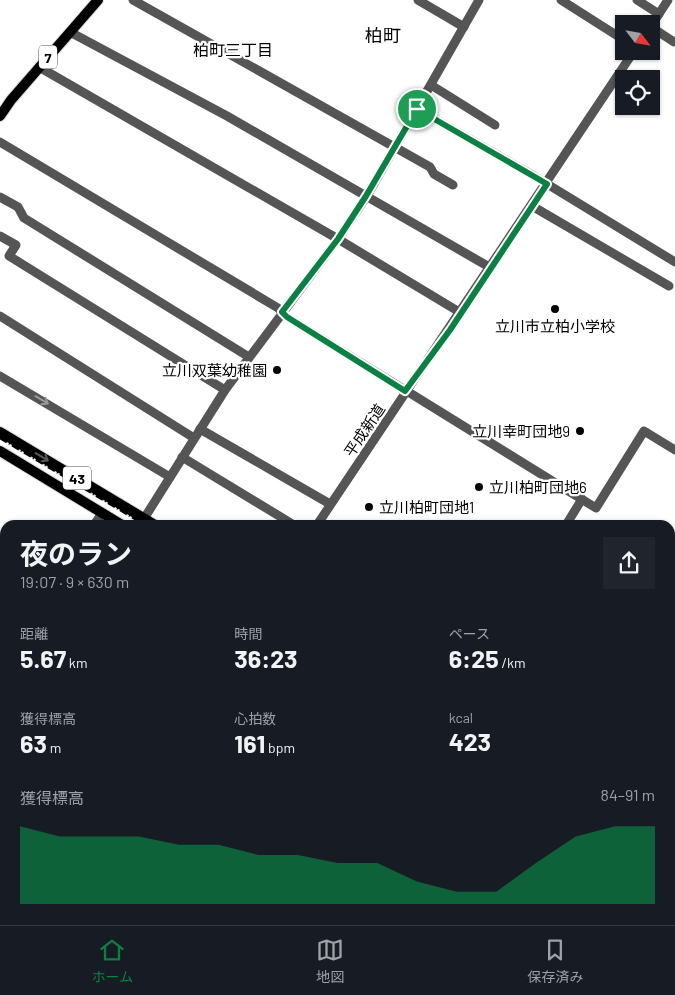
<!DOCTYPE html>
<html lang="ja">
<head>
<meta charset="utf-8">
<style>
  :root { --surface:#171b24; --page:#20242c; --text:#f1f3f6; --muted:#9ea1a6; --line:#363941; --accent:#0b8043 }
  body { margin:0; font-family:Barlow,"Noto Sans JP",sans-serif; background:var(--page); color:var(--text); height:100vh; display:flex; flex-direction:column; font-size:19px; white-space:nowrap }
  * { box-sizing:border-box; margin:0 }
  p { font-size:16px; color:var(--muted) }
  .icon { flex:none; width:28px; height:28px; fill:none; stroke:currentColor; stroke-width:2; stroke-linecap:round; stroke-linejoin:round }
  .map { position:relative; flex:1; overflow:hidden }
  .side { position:absolute; left:0px; top:520px; width:675px; height:405px; display:flex; flex-direction:column; background:var(--surface); border-radius:15px 15px 0 0; box-shadow:0 1px 4px #0004 }
  .side>* { flex:none }
  .needle { width:32px; rotate:121deg }
  .controls { position:absolute; left:615px; top:15px; display:grid; gap:10px }
  .controls a { display:grid; place-items:center; width:45px; height:45px; border-radius:0px; background:var(--surface); box-shadow:0 1px 4px #0004; font-size:25px }
  .pin { position:absolute; display:grid; place-items:center; width:42px; height:42px; color:#fff; margin:-21px; border:2px solid #fff; border-radius:50%; box-shadow:0 1px 5px #0007 }
  .round { display:grid; place-items:center; flex:none; width:52px; height:52px; border-radius:0px; background:var(--page) }
  .head { display:flex; align-items:center; justify-content:space-between; height:85px; padding:0 20px }
  h1 { font-size:28px; font-weight:700; line-height:38px }
  .stats { display:grid; grid-template-columns:repeat(3,1fr); gap:8px; height:85px; padding:5px 20px }
  .stats div { display:grid; align-content:center }
  .stats b { font-size:25px; font-weight:700 }
  .stats small { font-size:14px; font-weight:400 }
  .stats p { font-size:14px }
  .chart { height:140px; padding:10px 20px }
  .chart p { display:flex; justify-content:space-between }
  .chart svg { width:100%; height:90px; margin-top:5px; fill:var(--accent); opacity:.7 }
  .tabs { display:flex; justify-content:space-around; align-items:center; height:70px; border-top:1px solid var(--line); background:var(--surface); font-size:14px; color:var(--muted) }
  .tabs a { display:grid; justify-items:center; gap:2px }
  .tabs .on { color:var(--accent) }
  .map>svg:first-child { display:block }
  .lines { fill:none; stroke-linecap:round; stroke-linejoin:round }
  .major-casing { stroke:#dbdbdb; stroke-width:12 }
  .minor { stroke:#555; stroke-width:9 }
  .major { stroke:#000; stroke-width:10 }
  .rail { stroke:#000; stroke-width:2.5; stroke-dasharray:8 2.5 1 2.5; stroke-linecap:butt }
  .oneway { stroke:#999 }
  .oneway2 { stroke:#595959 }
  .route-casing { stroke:#fff; stroke-width:10 }
  .route { stroke:#0b8043; stroke-width:6 }
  .poi-dot { fill:#000; stroke:#fff; stroke-width:2 }
  .labels { text-anchor:middle; dominant-baseline:central; stroke-width:4.5; stroke-linejoin:round; paint-order:stroke }
  .shield { fill:#fff; stroke:#4c4c4c; stroke-width:1 }
  .shield-label { font-size:14px; font-weight:bold; fill:#000 }
  .poi-label { font-size:15px; fill:#000; stroke:#fff; text-anchor:end }
  .street-label { font-size:15px; fill:#000; stroke:#fff }
  .neighbourhood-label { font-size:16px; fill:#000; stroke:#fff }
  .quarter-label { font-size:18px; fill:#000; stroke:#fff }
</style>
</head>
<body>
<div class="map">
<svg width="675" height="925" viewBox="0 0 675 925">
  <rect width="100%" height="100%" fill="#fff"/>
  <g class="lines">
    <g class="major-casing">
      <g id="major">
        <path d="M0,116L11,100L98,0"/>
        <path d="M0,432L155,525"/>
        <path d="M0,451L122,525"/>
        <path d="M670,824L675,827"/>
        <path d="M670,836L675,839"/>
        <path d="M670,853L675,856"/>
      </g>
    </g>
    <g class="minor">
      <path d="M133,0L430,167L434,174L453,185"/>
      <path d="M418,0L464,27"/>
      <path d="M561,0L624,40"/>
      <path d="M637,0L659,14"/>
      <path d="M651,26L668,0"/>
      <path d="M651,27L674,42"/>
      <path d="M70,32L227,116L491,268"/>
      <path d="M39,67L338,239L461,313"/>
      <path d="M431,85L495,125"/>
      <path d="M417,109L534,176L675,262"/>
      <path d="M0,142L278,308L287,317L596,508L644,431L675,450"/>
      <path d="M0,197L18,207L24,218L249,357"/>
      <path d="M532,206L669,286"/>
      <path d="M0,236L16,245L9,256L225,390"/>
      <path d="M0,316L194,438"/>
      <path d="M0,376L170,477"/>
      <path d="M200,429L330,504"/>
      <path d="M182,457L294,525"/>
      <path d="M94,525L102,513"/>
      <path d="M140,525L225,390L338,239L367,196L479,0"/>
      <path d="M317,525L634,51"/>
      <path d="M566,525L582,499"/>
      <path d="M0,599L5,602"/>
      <path d="M0,678L5,671"/>
      <path d="M670,683L675,686"/>
      <path d="M0,703L5,706"/>
      <path d="M0,789L5,793"/>
      <path d="M0,889L5,884"/>
      <path d="M0,910L5,914"/>
      <path d="M13,920L19,925"/>
      <path d="M289,920L297,925"/>
      <path d="M375,920L381,925"/>
      <path d="M436,920L442,925"/>
      <path d="M561,920L567,925"/>
      <path d="M108,925L112,920"/>
      <path d="M500,925L504,920"/>
    </g>
    <use href="#major" class="major"/>
    <g class="rail">
      <path d="M0,438L145,525"/>
      <path d="M670,845L675,848"/>
    </g>
  </g>
  <defs><path id="oneway-shaft" d="M-6 0H5M1.5-3L5.5 0L1.5 3" fill="none" stroke-width="1.6" stroke-linecap="round" stroke-linejoin="round" transform="scale(1.25)"/></defs>
  <use class="oneway" href="#oneway-shaft" transform="translate(42 400) rotate(31)"/>
  <use class="oneway2" href="#oneway-shaft" transform="translate(42 457) rotate(31)"/>
  <g class="lines">
    <g class="route-casing">
      <path id="route" d="M417,109L547,184L450,330L405,391L287,317L282,312L338,239L366,196Z"/>
    </g>
    <use href="#route" class="route"/>
  </g>
  <g class="poi-dot">
    <circle cx="555" cy="309" r="5"/>
    <circle cx="277" cy="370" r="5"/>
    <circle cx="580" cy="431" r="5"/>
    <circle cx="479" cy="487" r="5"/>
    <circle cx="369" cy="507" r="5"/>
  </g>
  <g class="labels">
    <g class="shield">
      <rect x="39" y="45.5" width="18" height="23" rx="4"/>
      <rect x="63" y="466.5" width="28" height="23" rx="4"/>
    </g>
    <g class="shield-label">
      <text x="48" y="57">7</text>
      <text x="77" y="478">43</text>
    </g>
    <g class="poi-label">
      <text x="555" y="326" text-anchor="middle">立川市立柏小学校</text>
      <text x="267" y="370">立川双葉幼稚園</text>
      <text x="570" y="431">立川幸町団地9</text>
      <text x="489" y="487" text-anchor="start">立川柏町団地6</text>
      <text x="379" y="507" text-anchor="start">立川柏町団地1</text>
    </g>
    <g class="street-label">
      <text transform="translate(364 430) rotate(-56)">平成新道</text>
    </g>
    <g class="neighbourhood-label">
      <text x="233" y="49">柏町三丁目</text>
    </g>
    <g class="quarter-label">
      <text x="383" y="35">柏町</text>
    </g>
  </g>
</svg>
<div class="controls">
<a><svg class="needle" viewBox="-14 -14 28 28"><path d="M0-13l5 13h-10z" fill="#e53935"/><path d="M0 13l5-13h-10z" fill="#9ea1a6"/></svg></a>
<a><svg class="icon" aria-label="locate" viewBox="0 0 24 24"><circle cx="12" cy="12" r="6"/><path d="M12 2v4M12 18v4M2 12h4M18 12h4"/></svg></a>
</div>
<div class="pin" style="left:417px;top:109px;background:#1e9e55"><svg class="icon" aria-label="arrive" viewBox="0 0 24 24"><path d="M6 21V4h12l-3 4 3 4H6"/></svg></div>
<section class="side">
<div class="head"><div><h1>夜のラン</h1><p>19:07 · 9 × 630 m</p></div><a class="round"><svg class="icon" aria-label="share" viewBox="0 0 24 24"><path d="M12 15V3M7 8l5-5 5 5M5 13v7h14v-7"/></svg></a></div>
<div class="stats">
<div><p>距離</p><b>5.67<small> km</small></b></div>
<div><p>時間</p><b>36:23</b></div>
<div><p>ペース</p><b>6:25<small> /km</small></b></div>
</div>
<div class="stats">
<div><p>獲得標高</p><b>63<small> m</small></b></div>
<div><p>心拍数</p><b>161<small> bpm</small></b></div>
<div><p>kcal</p><b>423</b></div>
</div>
<div class="chart"><p><span>獲得標高</span>84–91 m</p>
<svg viewBox="0 0 160 44" preserveAspectRatio="none"><path d="M0 44V6L10 11L20 11L30 11L40 15L50 15L60 20L70 20L80 24L90 24L100 33L110 38L120 38L130 24L140 11L150 6L160 6V44z"/></svg>
</div>
</section>
</div>
<nav class="tabs">
<a class="on"><svg class="icon" aria-label="home" viewBox="0 0 24 24"><path d="M3 11l9-7 9 7M6 9v11h12V9"/></svg>ホーム</a>
<a><svg class="icon" aria-label="map" viewBox="0 0 24 24"><path d="M3 6l6-2 6 2 6-2v14l-6 2-6-2-6 2zM9 4v14M15 6v14"/></svg>地図</a>
<a><svg class="icon" aria-label="saved" viewBox="0 0 24 24"><path d="M7 4h10v16l-5-4-5 4z"/></svg>保存済み</a>
</nav>
</body>
</html>
